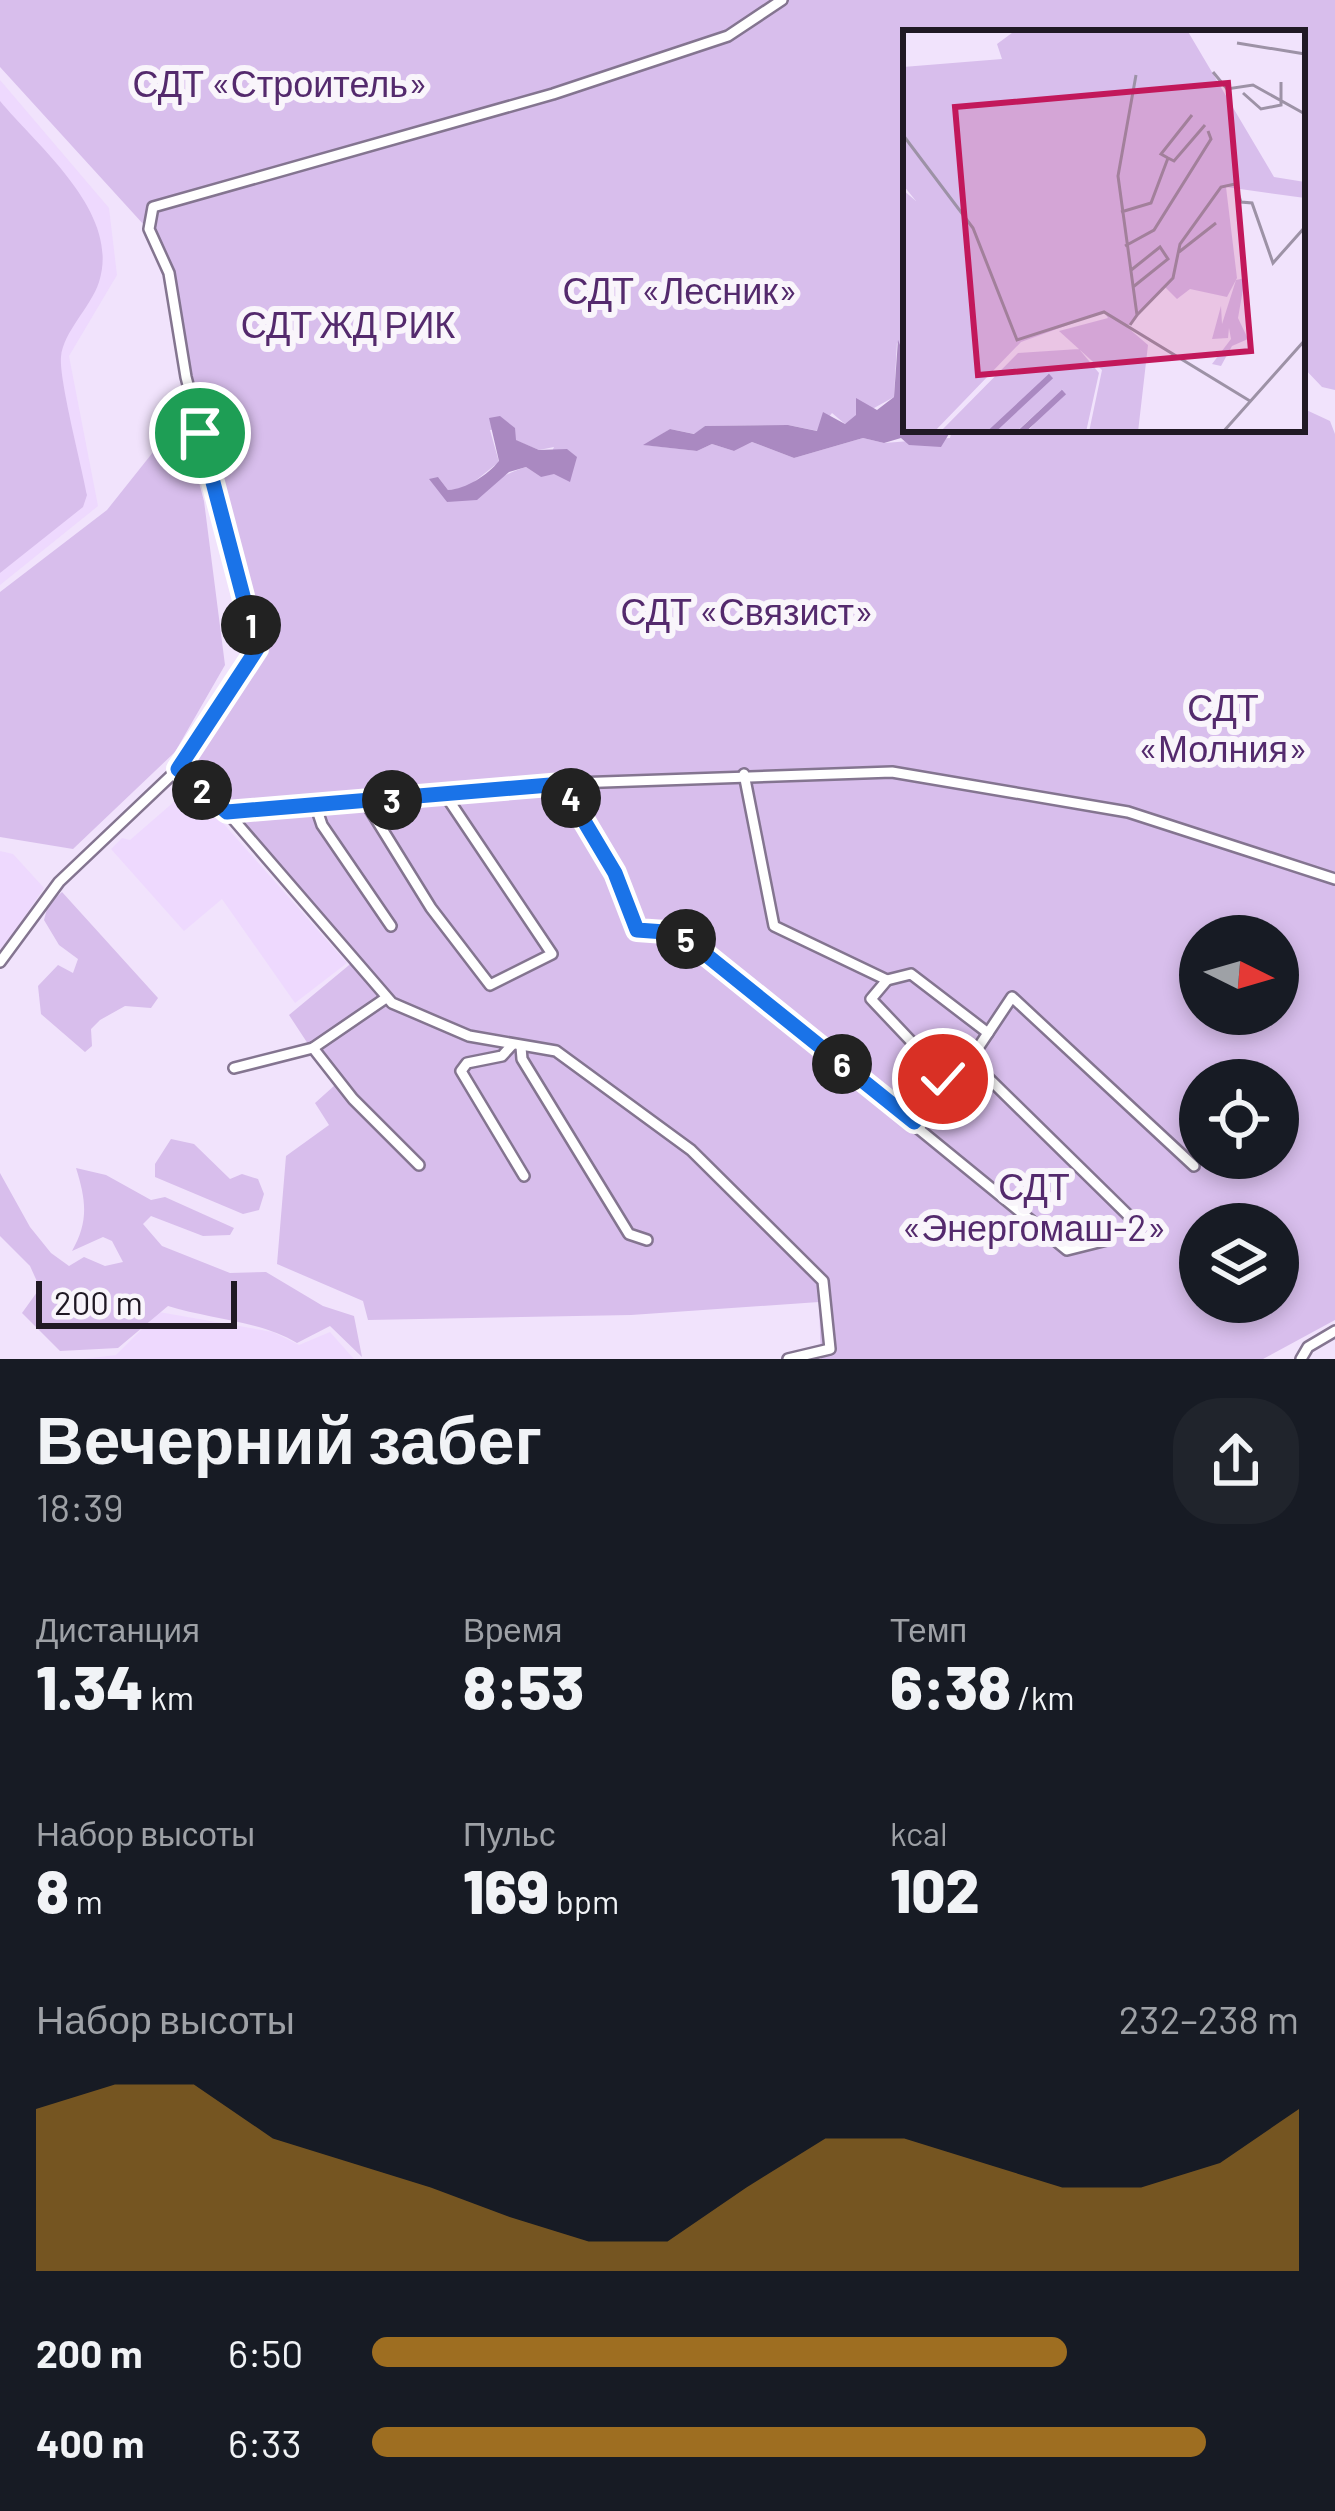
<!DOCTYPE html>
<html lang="ru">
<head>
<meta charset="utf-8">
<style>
  :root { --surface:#171b24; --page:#20242c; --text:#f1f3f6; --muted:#9ea1a6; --accent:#9e6e21 }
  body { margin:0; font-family:Barlow,sans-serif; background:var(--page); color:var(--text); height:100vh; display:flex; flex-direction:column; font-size:45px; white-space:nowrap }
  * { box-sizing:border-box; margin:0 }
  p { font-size:39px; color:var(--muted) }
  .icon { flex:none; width:66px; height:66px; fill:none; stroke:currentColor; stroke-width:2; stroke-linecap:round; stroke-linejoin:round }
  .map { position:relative; height:1359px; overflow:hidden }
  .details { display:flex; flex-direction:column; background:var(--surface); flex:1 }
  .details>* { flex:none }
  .needle { width:78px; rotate:95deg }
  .controls { position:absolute; left:1179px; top:915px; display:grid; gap:24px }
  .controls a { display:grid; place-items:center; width:120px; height:120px; border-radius:50%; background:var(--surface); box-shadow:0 6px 18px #0003; font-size:60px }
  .scale { position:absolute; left:36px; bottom:30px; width:201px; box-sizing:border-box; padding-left:12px; border:6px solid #201924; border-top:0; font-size:33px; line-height:42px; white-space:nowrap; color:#201924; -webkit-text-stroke:9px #f9f5fb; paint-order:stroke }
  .pin { position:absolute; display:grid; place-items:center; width:102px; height:102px; color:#fff; margin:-51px; border:6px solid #fff; border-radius:50%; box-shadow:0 3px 12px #0007 }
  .km { position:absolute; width:60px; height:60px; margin:-30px; border-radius:50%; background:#222; color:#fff; font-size:33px; line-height:60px; text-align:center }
  .round { display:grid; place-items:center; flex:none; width:126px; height:126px; border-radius:48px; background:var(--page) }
  .overview { display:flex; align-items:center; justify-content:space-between; height:204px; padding:0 36px }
  h1 { font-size:66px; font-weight:800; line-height:90px }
  .stats { display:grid; grid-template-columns:repeat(3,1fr); gap:18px; height:204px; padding:12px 36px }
  .stats div { display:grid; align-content:center }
  .stats b { font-size:60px; font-weight:800 }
  .stats small { font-size:33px; font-weight:400 }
  .stats p { font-size:33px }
  .chart { height:336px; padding:24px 36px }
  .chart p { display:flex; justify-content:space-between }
  .chart svg { width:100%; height:216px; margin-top:12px; fill:var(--accent); opacity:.7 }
  ul { padding:0 36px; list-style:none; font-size:39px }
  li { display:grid; grid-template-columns:192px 144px 1fr; align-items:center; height:90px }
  li i { height:30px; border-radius:15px; background:var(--accent) }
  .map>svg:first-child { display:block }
  .built { fill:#eed9fe }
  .green { fill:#d8beec; fill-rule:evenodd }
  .water { fill:#aa89c1 }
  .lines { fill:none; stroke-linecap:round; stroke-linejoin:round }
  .minor-casing { stroke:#847590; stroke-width:14 }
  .minor { stroke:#fff; stroke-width:9 }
  .route-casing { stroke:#fff; stroke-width:24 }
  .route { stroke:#1a73e8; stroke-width:15 }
  .labels { text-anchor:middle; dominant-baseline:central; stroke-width:12; stroke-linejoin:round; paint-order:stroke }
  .park-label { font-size:36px; fill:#542a6d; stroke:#f9f5fb }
  .inset-river { fill:none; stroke:#aa89c1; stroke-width:6 }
  .inset-road { fill:none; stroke:#9d92a6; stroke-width:3 }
  .view { fill:#c2185b; fill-opacity:0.15; stroke:#c2185b; stroke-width:6 }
  .inset-edge { fill:none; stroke:#201924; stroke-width:6 }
</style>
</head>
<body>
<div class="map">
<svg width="1335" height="1359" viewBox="0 0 1335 1359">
  <rect width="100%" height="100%" fill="#f1e3fc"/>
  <g class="built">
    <path d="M0,80L109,208L117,275L69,356L98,506L0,585Z"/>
    <path d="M191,787L347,963L295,1003L222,899L184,931L111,849L122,838L130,840Z"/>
    <path d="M0,851L13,854L44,888L0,953Z"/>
    <path d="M159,1312L273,1332L299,1345L330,1332L354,1359H83L116,1355Z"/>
  </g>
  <g class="green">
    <path d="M0,0H1335V390L1322,387L1302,366V33H906V360L897,342L894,397L845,424L832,413L818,431L788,425L705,426L695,434L670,429L645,445L697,451L712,444L734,451L752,442L794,458L863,438L884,443L950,438L952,429H1302V408L1330,421L1335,434V1320L1263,1359H821L819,1302L631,1315L368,1320L363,1301L277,1264L286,1156L329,1125L315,1103L335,1085L289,1015L360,956L180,756L254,650L185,388L168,272L144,225L0,67ZM514,428L515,440L539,450L554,447L541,477L526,467C499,475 479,493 447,502L438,477L448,490L465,489L499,462L490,430ZM1200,936H1278V1014H1200ZM1200,1080H1278V1158H1200ZM1200,1224H1278V1302H1200Z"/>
    <path d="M0,101C39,148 121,213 99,282C91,307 63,332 61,357C59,380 82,467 87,495L83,507L0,573Z"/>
    <path d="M181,417L204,501L225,665L175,752L73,849L0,837V592L107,510Z"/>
    <path d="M62,892L158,998L151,1008L125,1006L100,1020L91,1029L92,1046L85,1052L41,1014L38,986L58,965L73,973L78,959L59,945L44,920L48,905Z"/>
    <path d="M171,1139L194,1144L230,1179L242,1174L258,1179L264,1194L259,1210L243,1214L155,1177V1164Z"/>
    <path d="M76,1168L106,1175L151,1200L165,1197L234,1228L230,1235L203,1236L151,1216L143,1224L162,1246L230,1273L266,1272L323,1306L354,1316L362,1357L330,1326L297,1343C261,1321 209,1319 168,1306L118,1348L60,1351L22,1313L40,1288L30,1266L0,1236V1173L30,1227L51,1253L69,1266L84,1257L105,1266L123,1262L112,1241L103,1237L72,1251C89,1221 86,1200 76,1168Z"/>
  </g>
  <g class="water">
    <path d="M898,340L906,360V429H952L941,447L909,445L901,438L884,443L863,438L794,458L752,442L734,451L712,444L697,451L643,445L670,429L694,434L705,426L788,425L817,431L823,412L845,424L856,415V398L877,410L894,397Z"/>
    <path d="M500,416L515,428L516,440L539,450L567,449L577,457L570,482L554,474L541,477L526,467L509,472L477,500L447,502L429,479L438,477L448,490C466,489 488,475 499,461L489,418Z"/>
  </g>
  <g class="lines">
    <g class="minor-casing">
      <g id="minor">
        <path d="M178,769L227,812L574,783L892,772L1128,812L1335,879"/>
        <path d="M744,774L774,926L887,980L911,974L988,1033"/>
        <path d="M574,783L568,794L615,873L637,930L679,933L1067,1250L1107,1240"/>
        <path d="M366,803L431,908L490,985L552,954L446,796"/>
        <path d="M316,807L322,825L391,926"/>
        <path d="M227,812L392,1003L469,1036L556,1051L691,1150L823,1281L830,1349L788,1359"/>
        <path d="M0,962L59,882L178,769L257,649L186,377L169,273L149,229L153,207L553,94L728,36L782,0"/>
        <path d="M887,980L871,999L942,1074L941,1084L914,1122"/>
        <path d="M512,1045L502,1056L467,1063L461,1071L524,1176"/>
        <path d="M521,1047L522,1059L629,1234L647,1240"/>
        <path d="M313,1048L353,1099L419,1165"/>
        <path d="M234,1068L313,1048L386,998"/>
        <path d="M1135,1228L1129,1216L970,1060L1012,997L1194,1166"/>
        <path d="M1301,1359L1308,1347L1335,1331"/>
      </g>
    </g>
    <use href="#minor" class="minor"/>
  </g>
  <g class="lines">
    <g class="route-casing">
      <path id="route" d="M200,433L257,649L178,769L227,812L574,783L568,794L615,873L637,930L679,933L914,1122L943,1079"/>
    </g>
    <use href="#route" class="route"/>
  </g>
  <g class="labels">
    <g class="park-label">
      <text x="280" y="82">СДТ «Строитель»</text>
      <text x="680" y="289">СДТ «Лесник»</text>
      <text x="348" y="323">СДТ ЖД РИК</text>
      <text x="747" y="610">СДТ «Связист»</text>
      <text x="1223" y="706">СДТ<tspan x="1223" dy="41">«Молния»</tspan></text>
      <text x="1034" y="1185">СДТ<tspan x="1034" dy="41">«Энергомаш-2»</tspan></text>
    </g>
  </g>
  <g transform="translate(903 30)">
    <rect width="402" height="402" fill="#f1e3fc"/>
    <path d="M113,0H284L371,147L402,152V168L323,157L334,248L324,267L287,259L274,269L261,256L224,297L245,315L235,402H186L199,340L156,301L205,288L201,282L118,312L31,402H0V160L13,171L0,155V37L99,29L94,14ZM342,248L335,288L345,309L329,316L318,336L309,334L328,309L326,298L325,308L309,309L318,276L319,294L333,250ZM176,319L196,343L183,402L126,400L160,359L113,402H37L115,323Z" fill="#d8beec"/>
    <path class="inset-river" d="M88,402L148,346M118,402L161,362"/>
    <path class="inset-road" d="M334,13L402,24M310,42L324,59L350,55L402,84M340,63L358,79L378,75V52M0,105L70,198L114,310L201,282L347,371M265,128L258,124L289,85M265,128L271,131L302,95M218,182L248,173L265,128M222,216L251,200L308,109L305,101M276,222L313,193M227,241L257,217L265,229L230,257M234,285L270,248L277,214L318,157L332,154L338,172L349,173L370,233L402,197M227,295L234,285L215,146L233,45M320,402L402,310"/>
    <path class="view" d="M325,53L348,321L75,345L52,77Z"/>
    <rect width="402" height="402" class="inset-edge"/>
  </g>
</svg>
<div class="controls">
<a><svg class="needle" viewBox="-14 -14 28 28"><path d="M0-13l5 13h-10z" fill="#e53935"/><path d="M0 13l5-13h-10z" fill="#9ea1a6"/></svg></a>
<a><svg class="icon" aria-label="locate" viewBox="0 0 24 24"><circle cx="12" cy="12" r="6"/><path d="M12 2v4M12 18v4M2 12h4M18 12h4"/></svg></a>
<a><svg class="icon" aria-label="layers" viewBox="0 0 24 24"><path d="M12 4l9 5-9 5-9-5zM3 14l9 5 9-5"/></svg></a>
</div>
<div class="scale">200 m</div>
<div class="pin" style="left:200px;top:433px;background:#1e9e55"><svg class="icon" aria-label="arrive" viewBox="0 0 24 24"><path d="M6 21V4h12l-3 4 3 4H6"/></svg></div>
<div class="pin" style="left:943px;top:1079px;background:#d93025"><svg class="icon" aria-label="check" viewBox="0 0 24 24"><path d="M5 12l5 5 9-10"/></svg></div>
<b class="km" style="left:251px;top:625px">1</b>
<b class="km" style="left:202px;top:790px">2</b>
<b class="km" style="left:392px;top:800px">3</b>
<b class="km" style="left:571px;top:798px">4</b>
<b class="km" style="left:686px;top:939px">5</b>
<b class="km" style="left:842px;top:1064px">6</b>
</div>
<section class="details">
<div class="overview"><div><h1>Вечерний забег</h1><p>18:39</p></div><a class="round"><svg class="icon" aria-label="share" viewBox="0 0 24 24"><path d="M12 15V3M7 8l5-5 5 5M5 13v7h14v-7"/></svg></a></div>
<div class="stats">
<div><p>Дистанция</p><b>1.34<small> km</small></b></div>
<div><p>Время</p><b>8:53</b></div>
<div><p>Темп</p><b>6:38<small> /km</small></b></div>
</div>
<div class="stats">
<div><p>Набор высоты</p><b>8<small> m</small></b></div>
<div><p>Пульс</p><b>169<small> bpm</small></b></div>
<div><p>kcal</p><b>102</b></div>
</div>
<div class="chart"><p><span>Набор высоты</span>232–238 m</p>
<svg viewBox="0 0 160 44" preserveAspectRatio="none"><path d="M0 44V11L10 6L20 6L30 17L40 22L50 27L60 33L70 38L80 38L90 27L100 17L110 17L120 22L130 27L140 27L150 22L160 11V44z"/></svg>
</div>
<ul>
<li><b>200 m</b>6:50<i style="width:75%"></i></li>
<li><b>400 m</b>6:33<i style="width:90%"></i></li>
</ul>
</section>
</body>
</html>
